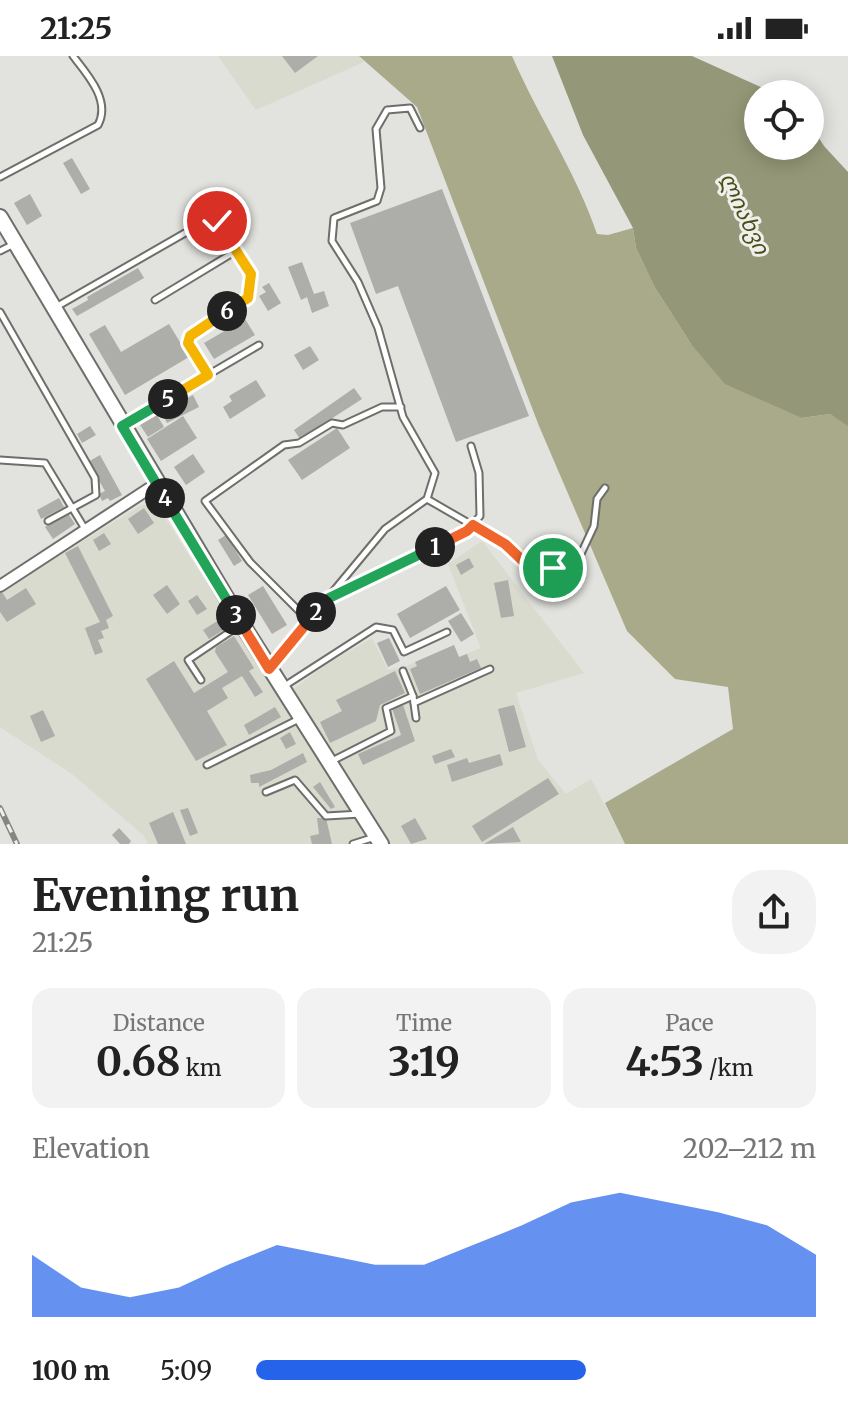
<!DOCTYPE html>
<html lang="en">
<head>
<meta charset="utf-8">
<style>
  :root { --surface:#fff; --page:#f2f2f2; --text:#222; --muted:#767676; --accent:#2563eb }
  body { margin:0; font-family:Merriweather,"Noto Sans Georgian",serif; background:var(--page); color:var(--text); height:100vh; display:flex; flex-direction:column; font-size:30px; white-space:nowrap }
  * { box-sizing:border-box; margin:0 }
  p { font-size:26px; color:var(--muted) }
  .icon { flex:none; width:44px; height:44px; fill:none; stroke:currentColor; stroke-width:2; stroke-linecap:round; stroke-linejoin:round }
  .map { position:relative; height:788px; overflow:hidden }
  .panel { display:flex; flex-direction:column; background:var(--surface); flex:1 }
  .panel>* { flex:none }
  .controls { position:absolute; left:744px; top:24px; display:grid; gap:16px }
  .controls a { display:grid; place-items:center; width:80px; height:80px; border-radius:50%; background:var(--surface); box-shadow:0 4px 20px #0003; font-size:40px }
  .pin { position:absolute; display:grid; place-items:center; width:68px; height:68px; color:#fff; margin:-34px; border:4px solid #fff; border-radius:50%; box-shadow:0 2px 8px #0007 }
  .km { position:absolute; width:40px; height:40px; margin:-20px; border-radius:50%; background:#222; color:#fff; font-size:22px; line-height:40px; text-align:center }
  .round { display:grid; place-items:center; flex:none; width:84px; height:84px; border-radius:32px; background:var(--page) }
  .head { display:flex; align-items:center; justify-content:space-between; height:136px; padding:0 32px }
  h1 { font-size:44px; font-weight:700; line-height:60px }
  .metrics { display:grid; grid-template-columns:repeat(3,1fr); gap:12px; height:136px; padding:8px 32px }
  .metrics div { display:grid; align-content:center; border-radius:20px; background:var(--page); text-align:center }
  .metrics b { font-size:40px; font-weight:700 }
  .metrics small { font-size:22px; font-weight:400 }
  .metrics p { font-size:22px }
  .chart { height:224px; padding:16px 32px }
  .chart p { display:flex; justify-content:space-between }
  .chart svg { width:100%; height:144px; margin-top:8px; fill:var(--accent); opacity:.7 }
  ul { padding:0 32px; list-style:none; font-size:26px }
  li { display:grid; grid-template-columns:128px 96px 1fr; align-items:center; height:60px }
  li i { height:20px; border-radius:10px; background:var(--accent) }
  .status { display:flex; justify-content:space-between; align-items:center; height:56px; padding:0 40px; background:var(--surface); direction:ltr }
  .status svg { height:22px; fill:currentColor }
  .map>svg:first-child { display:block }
  .built { fill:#dadbcf }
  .forest { fill:#a8aa8a }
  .water { fill:#959878 }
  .building { fill:#adada9 }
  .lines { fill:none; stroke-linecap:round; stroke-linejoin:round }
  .lane-casing { stroke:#6e6e6a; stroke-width:9 }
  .street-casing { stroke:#6e6e6a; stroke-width:14 }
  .secondary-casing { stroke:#6e6e6a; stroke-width:18 }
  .lane { stroke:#fff; stroke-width:5 }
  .street { stroke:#fff; stroke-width:10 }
  .secondary { stroke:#fff; stroke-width:14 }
  .rail-casing { stroke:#858582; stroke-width:6 }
  .rail { stroke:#efefeb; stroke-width:3; stroke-dasharray:9; stroke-linecap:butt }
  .split-1-casing { stroke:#fff; stroke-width:16 }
  .split-2-casing { stroke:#fff; stroke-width:16 }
  .split-3-casing { stroke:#fff; stroke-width:16 }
  .split-4-casing { stroke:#fff; stroke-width:16 }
  .split-5-casing { stroke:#fff; stroke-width:16 }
  .split-6-casing { stroke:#fff; stroke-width:16 }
  .split-7-casing { stroke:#fff; stroke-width:16 }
  .split-1 { stroke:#f0652b; stroke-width:10 }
  .split-2 { stroke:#22a559; stroke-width:10 }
  .split-3 { stroke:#f0652b; stroke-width:10 }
  .split-4 { stroke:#22a559; stroke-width:10 }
  .split-5 { stroke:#22a559; stroke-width:10 }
  .split-6 { stroke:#f5b400; stroke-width:10 }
  .split-7 { stroke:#f5b400; stroke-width:10 }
  .labels { text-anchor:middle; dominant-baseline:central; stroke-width:6; stroke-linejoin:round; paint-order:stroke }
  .water-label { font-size:22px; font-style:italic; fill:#4c4e18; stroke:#efefeb }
</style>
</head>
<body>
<div class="status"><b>21:25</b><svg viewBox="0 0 49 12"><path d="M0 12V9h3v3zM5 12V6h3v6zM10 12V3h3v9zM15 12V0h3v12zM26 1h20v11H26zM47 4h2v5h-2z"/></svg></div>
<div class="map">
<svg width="848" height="788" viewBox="0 0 848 788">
  <rect width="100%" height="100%" fill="#e2e2de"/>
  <g class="built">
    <path d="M218,0H359L364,6L256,54Z"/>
    <path d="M141,449H157L372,788H148L144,780L72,718L0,671V537Z"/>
    <path d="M482,485L584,617L516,637L538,704L566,738L591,723L625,788H390L291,635L327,608L372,582L388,614L406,610L454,589L459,601L481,592L448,508Z"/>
  </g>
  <path class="forest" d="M359,0H512C538,60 576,116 597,178L608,179L633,172L636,192L654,230L691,288L802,362L830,358L848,368V788H625L605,747L733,673L728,631L675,623L627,575L539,370L417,51Z"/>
  <path class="water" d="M552,0H692L776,38H758V90H810V68L824,90L848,116V370L830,358L802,362L725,328L691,288L654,230L636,192L633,172L583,79Z"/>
  <g class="building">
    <path d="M282,0H318L295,17Z"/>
    <path d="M72,102L90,133L81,138L63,107Z"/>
    <path d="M442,133L529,360L456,386L398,230L376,238L350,167Z"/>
    <path d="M30,138L42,160L27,169L14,147Z"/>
    <path d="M302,206L314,238L324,235L329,250L312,257L307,241L301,244L288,211Z"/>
    <path d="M138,212L144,222L77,260L72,253L88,244L87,241Z"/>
    <path d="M269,227L281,247L268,255L259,240L266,236L262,231Z"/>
    <path d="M245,263L255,279L214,303L204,287Z"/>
    <path d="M169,268L189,301L125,339L89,278L105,269L121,296Z"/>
    <path d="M310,290L319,304L303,314L294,299Z"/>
    <path d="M256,324L266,340L230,363L223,351L232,345L229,340Z"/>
    <path d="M354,332L362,343L300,383L294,374Z"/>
    <path d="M193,339L199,351L167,367L161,356Z"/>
    <path d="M157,359L164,371L148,381L140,369Z"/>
    <path d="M183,360L197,382L161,405L147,383Z"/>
    <path d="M90,370L96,379L82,387L77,378Z"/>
    <path d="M337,372L350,392L302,424L288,404Z"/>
    <path d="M193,398L205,416L186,429L174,411Z"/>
    <path d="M100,399L122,439L110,445L108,442L102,445L99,438L105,435L88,406Z"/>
    <path d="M59,442L64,451L41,463L37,454Z"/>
    <path d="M144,452L154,467L138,478L128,463Z"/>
    <path d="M67,456L75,468L53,483L45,471Z"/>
    <path d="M104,477L111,488L99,495L93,484Z"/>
    <path d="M226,479L242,505L234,510L218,484Z"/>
    <path d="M78,490L113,560L106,564L109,572L101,575L104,582L98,584L103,596L95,599L85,572L100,566L65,497Z"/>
    <path d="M469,502L474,511L461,519L456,509Z"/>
    <path d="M508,524L514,560L501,562L494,527Z"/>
    <path d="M167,529L180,548L167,558L153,539Z"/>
    <path d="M263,530L287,569L272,578L248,539Z"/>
    <path d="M446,530L460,554L410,582L397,558Z"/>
    <path d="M26,532L36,548L7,566L0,556V537L2,536L7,544Z"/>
    <path d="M197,539L207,553L197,559L188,545Z"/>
    <path d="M461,557L474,578L461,586L448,565Z"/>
    <path d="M219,564L225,573L209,583L203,574Z"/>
    <path d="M234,580L254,612L249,615L263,636L255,641L242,620L222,632L228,642L207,655L227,689L196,705L146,623L174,605L194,637L228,616L215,596L216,591Z"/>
    <path d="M389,582L400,605L388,611L377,587Z"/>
    <path d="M454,589L459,601L467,598L470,606L477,603L481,612L420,638L410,613L417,610L415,606Z"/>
    <path d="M395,615L405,637L380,649L376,665L330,687L320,666L342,655L336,644Z"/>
    <path d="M403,649L415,685L363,709L358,698L401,679L392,652Z"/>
    <path d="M514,649L526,691L509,696L498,653Z"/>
    <path d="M275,651L281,661L249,679L244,669Z"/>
    <path d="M43,654L55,680L41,686L30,660Z"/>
    <path d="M290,676L296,688L286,693L280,682Z"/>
    <path d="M451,693L455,701L435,708L432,700Z"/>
    <path d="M303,697L307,706L259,731V727H251L250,719L271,714Z"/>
    <path d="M500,698L503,709L452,726L447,709L467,702L469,707Z"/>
    <path d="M548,722L559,738L482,786L472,770Z"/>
    <path d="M320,726L335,751L331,753L313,731Z"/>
    <path d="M188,752L198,777L190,780L180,754Z"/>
    <path d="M173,756L186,788H158L149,767Z"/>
    <path d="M317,762H326L332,788H312L310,780L319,778Z"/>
    <path d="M415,762L427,783L411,788L401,770Z"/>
    <path d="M513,771L521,786L484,788Z"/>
    <path d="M119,772L131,785L129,788H120L112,779Z"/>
  </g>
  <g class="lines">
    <g class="lane-casing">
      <g id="lane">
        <path d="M0,121L98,69C111,45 88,19 73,0"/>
        <path d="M230,144L217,165L236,195"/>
        <path d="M0,195L14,188"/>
        <path d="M155,244L236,195L251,218L248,242L190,280L188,287L208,319"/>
        <path d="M56,251L185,177"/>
        <path d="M0,256L95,422L96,439L48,465"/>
        <path d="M126,367L259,289"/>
        <path d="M0,404L45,407L85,473"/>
        <path d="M427,443L505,488L522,504L553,512L579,502L594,470L597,443L605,432"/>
        <path d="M331,541L467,475L480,460L479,417L471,390"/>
        <path d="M309,565L250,506L205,445L284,389L299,387L332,367L343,369L382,351H401"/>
        <path d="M272,609L385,473L427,443L435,417L403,361L378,272L358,226L332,185L334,162L377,145L381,132L376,73L387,54L410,52L420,72"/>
        <path d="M403,615L413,640L416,662"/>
        <path d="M201,624L188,604L240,569"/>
        <path d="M286,629L376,571L393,574L404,596L447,576"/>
        <path d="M414,647L490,613"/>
        <path d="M330,706L391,675L386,652L413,640"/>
        <path d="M207,709L299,663"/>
        <path d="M266,736L295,724L326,760L361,758"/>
        <path d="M353,788L375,781"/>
      </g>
    </g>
    <g class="street-casing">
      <path id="street" d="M0,530L156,428"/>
    </g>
    <g class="secondary-casing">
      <path id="secondary" d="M0,161L242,568L381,788"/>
    </g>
    <use href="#lane" class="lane"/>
    <use href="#street" class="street"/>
    <use href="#secondary" class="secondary"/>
    <g class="rail-casing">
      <path id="rail" d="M0,752L17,788"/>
    </g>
    <use href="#rail" class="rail"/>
  </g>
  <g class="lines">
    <g class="split-1-casing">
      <path id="split-1" d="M435,491L467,475L473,469L505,488L522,504L553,512"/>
    </g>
    <g class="split-2-casing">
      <path id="split-2" d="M316,556L327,543L435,491"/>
    </g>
    <g class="split-3-casing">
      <path id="split-3" d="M236,559L269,613L316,556"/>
    </g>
    <g class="split-4-casing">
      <path id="split-4" d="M165,442L236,559"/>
    </g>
    <g class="split-5-casing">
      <path id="split-5" d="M165,442L122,370L168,343"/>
    </g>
    <g class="split-6-casing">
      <path id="split-6" d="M168,343L208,319L188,287L190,280L227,255"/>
    </g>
    <g class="split-7-casing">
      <path id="split-7" d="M217,165L251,218L248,242L227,255"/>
    </g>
    <use href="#split-1" class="split-1"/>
    <use href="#split-2" class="split-2"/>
    <use href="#split-3" class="split-3"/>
    <use href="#split-4" class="split-4"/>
    <use href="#split-5" class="split-5"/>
    <use href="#split-6" class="split-6"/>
    <use href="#split-7" class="split-7"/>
  </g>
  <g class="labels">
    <g class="water-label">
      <text transform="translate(745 157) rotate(65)">ლიახვი</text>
    </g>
  </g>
</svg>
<div class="controls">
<a><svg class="icon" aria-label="locate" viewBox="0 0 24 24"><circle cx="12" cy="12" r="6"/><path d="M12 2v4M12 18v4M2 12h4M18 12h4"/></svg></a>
</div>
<div class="pin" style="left:553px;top:512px;background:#1e9e55"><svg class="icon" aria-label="arrive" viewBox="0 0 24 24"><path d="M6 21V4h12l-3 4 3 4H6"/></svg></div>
<div class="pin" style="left:217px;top:165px;background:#d93025"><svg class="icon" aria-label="check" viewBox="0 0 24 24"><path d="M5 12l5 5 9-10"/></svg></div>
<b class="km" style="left:435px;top:491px">1</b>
<b class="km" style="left:316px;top:556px">2</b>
<b class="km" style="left:236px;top:559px">3</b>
<b class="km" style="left:165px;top:442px">4</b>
<b class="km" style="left:168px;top:343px">5</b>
<b class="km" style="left:227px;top:255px">6</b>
</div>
<section class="panel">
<div class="head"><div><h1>Evening run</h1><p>21:25</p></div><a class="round"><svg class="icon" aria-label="share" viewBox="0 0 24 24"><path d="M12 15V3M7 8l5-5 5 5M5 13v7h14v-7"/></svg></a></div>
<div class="metrics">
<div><p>Distance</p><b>0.68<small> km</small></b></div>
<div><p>Time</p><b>3:19</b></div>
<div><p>Pace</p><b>4:53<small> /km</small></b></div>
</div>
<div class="chart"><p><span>Elevation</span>202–212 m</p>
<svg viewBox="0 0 160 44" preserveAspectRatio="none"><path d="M0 44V25L10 35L20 38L30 35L40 28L50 22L60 25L70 28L80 28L90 22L100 16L110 9L120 6L130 9L140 12L150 16L160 25V44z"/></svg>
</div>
<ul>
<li><b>100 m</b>5:09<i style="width:59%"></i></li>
</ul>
</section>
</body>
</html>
